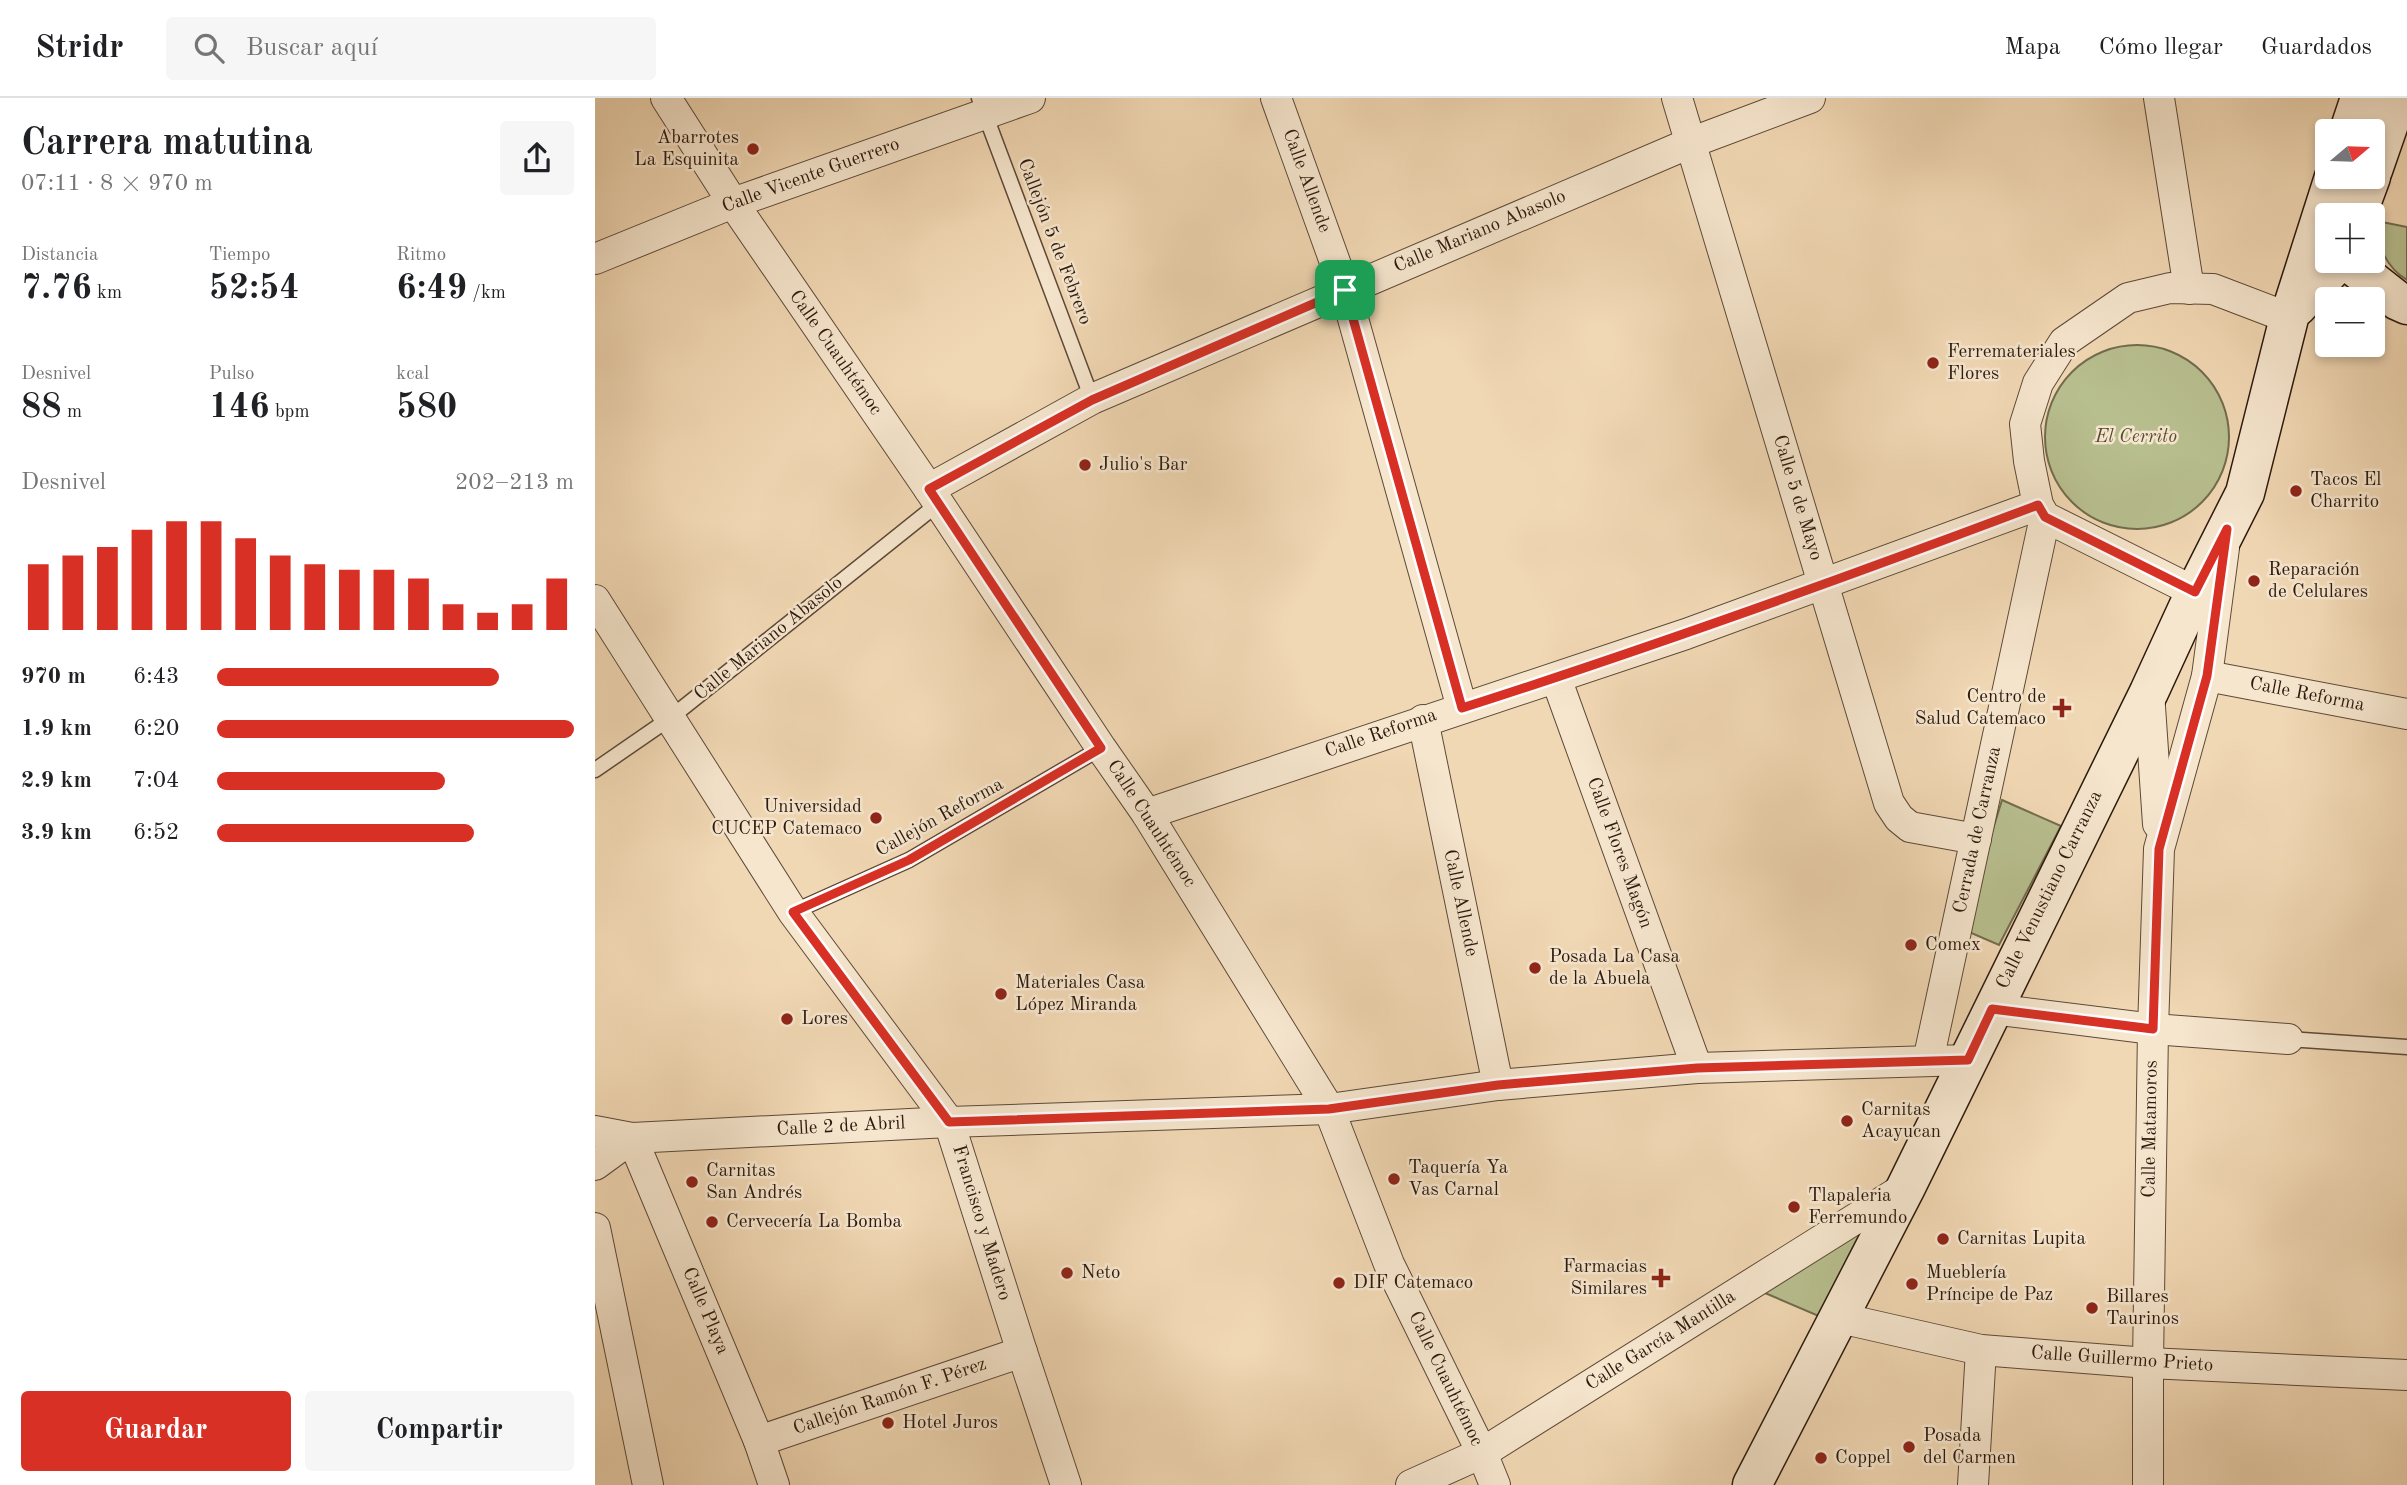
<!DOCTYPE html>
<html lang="es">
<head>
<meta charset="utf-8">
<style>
  :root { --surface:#fff; --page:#f6f6f6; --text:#202124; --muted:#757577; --line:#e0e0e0; --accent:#d93025 }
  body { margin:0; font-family:"Old Standard TT",serif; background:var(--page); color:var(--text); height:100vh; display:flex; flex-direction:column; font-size:26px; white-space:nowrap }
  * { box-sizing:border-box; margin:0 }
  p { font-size:23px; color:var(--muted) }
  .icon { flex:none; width:38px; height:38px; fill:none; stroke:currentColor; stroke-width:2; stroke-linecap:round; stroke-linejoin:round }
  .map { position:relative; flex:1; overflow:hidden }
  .side { display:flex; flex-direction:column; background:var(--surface); width:595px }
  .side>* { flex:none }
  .needle { width:46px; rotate:71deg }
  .tools { position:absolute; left:1720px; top:21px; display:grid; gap:14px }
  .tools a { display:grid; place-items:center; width:70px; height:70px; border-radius:7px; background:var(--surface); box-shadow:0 4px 10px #0003; font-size:35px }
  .pin { position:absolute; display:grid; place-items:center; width:60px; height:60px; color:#fff; margin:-30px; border-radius:14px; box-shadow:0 4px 10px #0006 }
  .round { display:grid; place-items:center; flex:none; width:74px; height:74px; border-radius:7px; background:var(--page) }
  .headline { display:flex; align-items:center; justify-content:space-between; height:119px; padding:0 21px }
  h1 { font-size:38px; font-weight:600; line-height:52px }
  .figures { display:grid; grid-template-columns:repeat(3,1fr); gap:10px; height:119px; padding:7px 21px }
  .figures div { display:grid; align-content:center }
  .figures b { font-size:35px; font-weight:600 }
  .figures small { font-size:19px; font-weight:400 }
  .figures p { font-size:19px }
  .chart { height:196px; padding:14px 21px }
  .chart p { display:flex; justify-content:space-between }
  .chart svg { width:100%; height:126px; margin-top:7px; stroke:var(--accent); stroke-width:6 }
  .primary-button { display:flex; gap:14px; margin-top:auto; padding:14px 21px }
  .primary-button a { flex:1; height:80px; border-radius:7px; background:var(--accent); color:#fff; font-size:28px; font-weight:600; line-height:80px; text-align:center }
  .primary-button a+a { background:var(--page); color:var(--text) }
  ul { padding:0 21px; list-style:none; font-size:23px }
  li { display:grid; grid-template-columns:112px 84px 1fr; align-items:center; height:52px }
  li i { height:18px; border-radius:9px; background:var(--accent) }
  header { display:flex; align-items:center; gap:42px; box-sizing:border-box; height:98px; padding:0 35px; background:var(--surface); border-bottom:2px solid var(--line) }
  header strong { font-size:33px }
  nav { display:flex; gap:38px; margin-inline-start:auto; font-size:24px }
  .search { width:490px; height:63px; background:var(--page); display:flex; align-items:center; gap:18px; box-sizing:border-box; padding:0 24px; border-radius:7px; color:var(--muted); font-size:26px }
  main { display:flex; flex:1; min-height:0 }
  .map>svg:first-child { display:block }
  .green { fill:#b8bf8f; stroke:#726c4e; stroke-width:2 }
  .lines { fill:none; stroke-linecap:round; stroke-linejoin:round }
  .lane-casing { stroke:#5d4938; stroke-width:17 }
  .street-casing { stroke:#5d4938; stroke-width:32 }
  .secondary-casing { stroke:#2c190e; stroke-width:41 }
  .lane { stroke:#f6e6ce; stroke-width:14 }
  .street { stroke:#f6e6ce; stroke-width:30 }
  .secondary { stroke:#f6e6ce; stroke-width:38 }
  .route-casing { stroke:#fff; stroke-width:14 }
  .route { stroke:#d93025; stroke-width:9 }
  .poi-dot { fill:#8f2418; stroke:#f6e6ce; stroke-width:2.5 }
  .labels { text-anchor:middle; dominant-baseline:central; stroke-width:5; stroke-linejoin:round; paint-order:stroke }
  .poi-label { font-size:19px; fill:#2c190e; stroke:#f6e6ce; text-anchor:start }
  .street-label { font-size:19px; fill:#2c190e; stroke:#f6e6ce }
  .park-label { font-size:19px; font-style:italic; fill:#564b35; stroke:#f6e6ce }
</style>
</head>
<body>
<header>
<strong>Stridr</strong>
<div class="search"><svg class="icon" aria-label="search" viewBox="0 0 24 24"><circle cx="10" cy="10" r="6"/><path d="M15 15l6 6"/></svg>Buscar aquí</div>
<nav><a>Mapa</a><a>Cómo llegar</a><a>Guardados</a></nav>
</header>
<main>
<section class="side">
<div class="headline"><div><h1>Carrera matutina</h1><p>07:11 · 8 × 970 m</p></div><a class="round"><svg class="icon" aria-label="share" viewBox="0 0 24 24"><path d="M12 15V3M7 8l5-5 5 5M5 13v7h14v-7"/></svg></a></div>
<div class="figures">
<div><p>Distancia</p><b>7.76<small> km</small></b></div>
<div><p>Tiempo</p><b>52:54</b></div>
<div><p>Ritmo</p><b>6:49<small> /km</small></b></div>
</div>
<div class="figures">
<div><p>Desnivel</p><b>88<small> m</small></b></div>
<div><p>Pulso</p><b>146<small> bpm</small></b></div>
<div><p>kcal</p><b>580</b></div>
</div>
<div class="chart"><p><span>Desnivel</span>202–213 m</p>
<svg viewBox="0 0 160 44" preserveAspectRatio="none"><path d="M5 44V21M15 44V18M25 44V15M35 44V9M45 44V6M55 44V6M65 44V12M75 44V18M85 44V21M95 44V23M105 44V23M115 44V26M125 44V35M135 44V38M145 44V35M155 44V26"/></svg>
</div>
<ul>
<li><b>970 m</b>6:43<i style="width:79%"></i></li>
<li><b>1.9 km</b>6:20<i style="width:100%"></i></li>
<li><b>2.9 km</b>7:04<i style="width:64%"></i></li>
<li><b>3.9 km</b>6:52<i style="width:72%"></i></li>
</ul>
<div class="primary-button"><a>Guardar</a><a>Compartir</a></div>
</section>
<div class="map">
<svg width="1812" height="1387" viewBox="0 0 1812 1387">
  <rect width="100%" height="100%" fill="#f1d8b4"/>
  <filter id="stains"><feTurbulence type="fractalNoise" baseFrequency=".00286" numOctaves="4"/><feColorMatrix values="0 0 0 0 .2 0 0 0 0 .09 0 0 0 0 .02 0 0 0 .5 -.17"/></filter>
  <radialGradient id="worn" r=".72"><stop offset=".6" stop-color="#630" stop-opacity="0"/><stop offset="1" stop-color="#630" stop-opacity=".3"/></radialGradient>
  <g class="green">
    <path d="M1782,123L1812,129V182C1793,171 1779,145 1782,123Z"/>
    <circle cx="1542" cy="339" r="92"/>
    <path d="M1407,702L1466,728L1404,847L1367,831Z"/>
    <path d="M1277,1126L1233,1222L1163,1192Z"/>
  </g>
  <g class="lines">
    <g class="lane-casing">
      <g id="lane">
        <path d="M384,0L497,301"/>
        <path d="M0,672L74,621L344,405"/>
        <path d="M198,814L314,762L506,650"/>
        <path d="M1693,941L1812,949"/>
      </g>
    </g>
    <g class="street-casing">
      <g id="street">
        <path d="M71,0L138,105L334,391L506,650L552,716L734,1011L794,1166L887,1355L900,1387"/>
        <path d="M681,0L750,192L867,610"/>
        <path d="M1082,0L1294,705L1304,720L1315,729L1381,741"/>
        <path d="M1564,0L1594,191"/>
        <path d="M0,161L138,105L435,0"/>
        <path d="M334,391L497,301L1095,45L1215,0"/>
        <path d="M1600,494L1450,419L1443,407L1434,363L1430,326L1443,285L1469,244L1533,200L1575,190L1618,191L1694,220"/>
        <path d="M0,502L198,814L354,1024L427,1254L471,1387"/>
        <path d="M1612,578L1812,616"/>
        <path d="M961,580L1102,970"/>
        <path d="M1554,594L1563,726"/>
        <path d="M828,622L903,987"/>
        <path d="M552,716L1091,536L1443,407"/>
        <path d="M1397,911L1558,931L1693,941"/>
        <path d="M1333,963L1450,419"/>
        <path d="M0,1033L37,1040L354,1024L734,1011L903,987L1102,970L1373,962"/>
        <path d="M0,1067L37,1040L164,1343L179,1387"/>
        <path d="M0,1130L53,1387"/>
        <path d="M1245,1220L1386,1252L1553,1265L1812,1277"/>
        <path d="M164,1343L427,1254"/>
        <path d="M816,1387L887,1355L1311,1089"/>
        <path d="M1378,1387L1386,1252"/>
        <path d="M1553,1387V1265L1558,931L1564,751L1612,578L1629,450"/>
      </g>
    </g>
    <g class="secondary-casing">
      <g id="secondary">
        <path d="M1754,33L1765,0"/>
        <path d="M1778,72L1803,0"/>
        <path d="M1762,117L1776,79"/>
        <path d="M1752,163L1803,203L1812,207"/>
        <path d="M1702,209L1744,163"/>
        <path d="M1157,1387L1311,1089L1554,594L1600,494L1650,395L1694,220L1739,79"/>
      </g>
    </g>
    <use href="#lane" class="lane"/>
    <use href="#street" class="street"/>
    <use href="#secondary" class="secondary"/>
  </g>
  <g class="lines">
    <g class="route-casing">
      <path id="route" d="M750,192L867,610C1061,548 1252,479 1443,407L1450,419L1600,494L1632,431L1612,578L1564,751L1558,931L1397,911L1373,962L1102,970L903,987L734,1011L354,1024L198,814L314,762L506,650L334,391L497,302Z"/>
    </g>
    <use href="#route" class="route"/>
  </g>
  <g class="poi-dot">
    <circle cx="158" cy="51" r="7"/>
    <circle cx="1338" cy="265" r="7"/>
    <circle cx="490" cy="367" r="7"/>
    <circle cx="1701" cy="393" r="7"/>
    <circle cx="1659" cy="483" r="7"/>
    <path d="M1463.5 599.5h7v7h7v7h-7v7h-7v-7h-7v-7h7z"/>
    <circle cx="281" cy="720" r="7"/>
    <circle cx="1316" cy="847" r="7"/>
    <circle cx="940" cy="870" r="7"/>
    <circle cx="406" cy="896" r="7"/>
    <circle cx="192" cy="921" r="7"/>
    <circle cx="1252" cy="1023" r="7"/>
    <circle cx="799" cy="1081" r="7"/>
    <circle cx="97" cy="1084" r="7"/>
    <circle cx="1199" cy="1109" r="7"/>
    <circle cx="117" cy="1124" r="7"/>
    <circle cx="1348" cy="1141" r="7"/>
    <circle cx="472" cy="1175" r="7"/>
    <path d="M1062.5 1169.5h7v7h7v7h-7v7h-7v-7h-7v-7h7z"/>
    <circle cx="744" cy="1185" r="7"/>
    <circle cx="1317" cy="1186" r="7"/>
    <circle cx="1497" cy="1210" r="7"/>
    <circle cx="293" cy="1325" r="7"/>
    <circle cx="1314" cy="1349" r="7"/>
    <circle cx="1226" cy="1360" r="7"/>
  </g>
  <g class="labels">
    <g class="poi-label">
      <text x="144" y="40" text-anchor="end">Abarrotes<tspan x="144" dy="22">La Esquinita</tspan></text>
      <text x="1352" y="254">Ferremateriales<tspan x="1352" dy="22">Flores</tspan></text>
      <text x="504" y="367">Julio's Bar</text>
      <text x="1715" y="382">Tacos El<tspan x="1715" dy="22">Charrito</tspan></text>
      <text x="1673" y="472">Reparación<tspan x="1673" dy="22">de Celulares</tspan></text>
      <text x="1451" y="599" text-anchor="end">Centro de<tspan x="1451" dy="22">Salud Catemaco</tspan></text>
      <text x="267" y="709" text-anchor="end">Universidad<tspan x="267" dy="22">CUCEP Catemaco</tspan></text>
      <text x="1330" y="847">Comex</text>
      <text x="954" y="859">Posada La Casa<tspan x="954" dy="22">de la Abuela</tspan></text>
      <text x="420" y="885">Materiales Casa<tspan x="420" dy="22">López Miranda</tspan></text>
      <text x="206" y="921">Lores</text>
      <text x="1266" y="1012">Carnitas<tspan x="1266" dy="22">Acayucan</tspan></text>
      <text x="813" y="1070">Taquería Ya<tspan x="813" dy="22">Vas Carnal</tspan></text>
      <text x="111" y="1073">Carnitas<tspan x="111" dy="22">San Andrés</tspan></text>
      <text x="1213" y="1098">Tlapaleria<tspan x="1213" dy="22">Ferremundo</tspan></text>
      <text x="131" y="1124">Cervecería La Bomba</text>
      <text x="1362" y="1141">Carnitas Lupita</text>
      <text x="1052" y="1169" text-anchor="end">Farmacias<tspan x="1052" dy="22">Similares</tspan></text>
      <text x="486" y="1175">Neto</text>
      <text x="1331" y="1175">Mueblería<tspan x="1331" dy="22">Príncipe de Paz</tspan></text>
      <text x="758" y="1185">DIF Catemaco</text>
      <text x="1511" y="1199">Billares<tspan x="1511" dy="22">Taurinos</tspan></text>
      <text x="307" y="1325">Hotel Juros</text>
      <text x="1328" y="1338">Posada<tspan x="1328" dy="22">del Carmen</tspan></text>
      <text x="1240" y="1360">Coppel</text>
    </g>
    <g class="street-label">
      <text transform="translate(216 78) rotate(-20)">Calle Vicente Guerrero</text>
      <text transform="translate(711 83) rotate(70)">Calle Allende</text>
      <text transform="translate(885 134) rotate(-23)">Calle Mariano Abasolo</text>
      <text transform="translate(459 144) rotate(69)">Callejón 5 de Febrero</text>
      <text transform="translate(240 255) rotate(55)">Calle Cuauhtémoc</text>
      <text transform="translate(1202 400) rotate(73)">Calle 5 de Mayo</text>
      <text transform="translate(174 541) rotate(-39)">Calle Mariano Abasolo</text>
      <text transform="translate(1712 597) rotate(11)">Calle Reforma</text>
      <text transform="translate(786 636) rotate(-19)">Calle Reforma</text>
      <text transform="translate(345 720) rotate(-29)">Callejón Reforma</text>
      <text transform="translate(556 726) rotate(57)">Calle Cuauhtémoc</text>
      <text transform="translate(1383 732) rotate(-78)">Cerrada de Carranza</text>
      <text transform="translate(1024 755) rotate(70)">Calle Flores Magón</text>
      <text transform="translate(1455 792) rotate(-64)">Calle Venustiano Carranza</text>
      <text transform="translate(865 805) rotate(78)">Calle Allende</text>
      <text transform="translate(246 1029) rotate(-3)">Calle 2 de Abril</text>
      <text transform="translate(1556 1031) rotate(-89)">Calle Matamoros</text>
      <text transform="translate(386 1125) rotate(73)">Francisco y Madero</text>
      <text transform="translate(110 1213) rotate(67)">Calle Playa</text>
      <text transform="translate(1066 1243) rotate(-32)">Calle García Mantilla</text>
      <text transform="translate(1527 1262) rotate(4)">Calle Guillermo Prieto</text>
      <text transform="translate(850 1281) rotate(64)">Calle Cuauhtémoc</text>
      <text transform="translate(295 1299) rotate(-19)">Callejón Ramón F. Pérez</text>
    </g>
    <g class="park-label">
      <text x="1541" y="339">El Cerrito</text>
    </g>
  </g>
  <rect width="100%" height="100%" filter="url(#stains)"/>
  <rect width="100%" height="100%" fill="url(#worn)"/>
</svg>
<div class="tools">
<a><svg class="needle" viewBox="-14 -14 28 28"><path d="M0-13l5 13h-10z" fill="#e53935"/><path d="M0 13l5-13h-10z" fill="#757577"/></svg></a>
<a>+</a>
<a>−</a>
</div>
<div class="pin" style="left:750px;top:192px;background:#1e9e55"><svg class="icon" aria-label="arrive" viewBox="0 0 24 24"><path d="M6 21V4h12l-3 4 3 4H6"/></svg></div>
</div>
</main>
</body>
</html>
